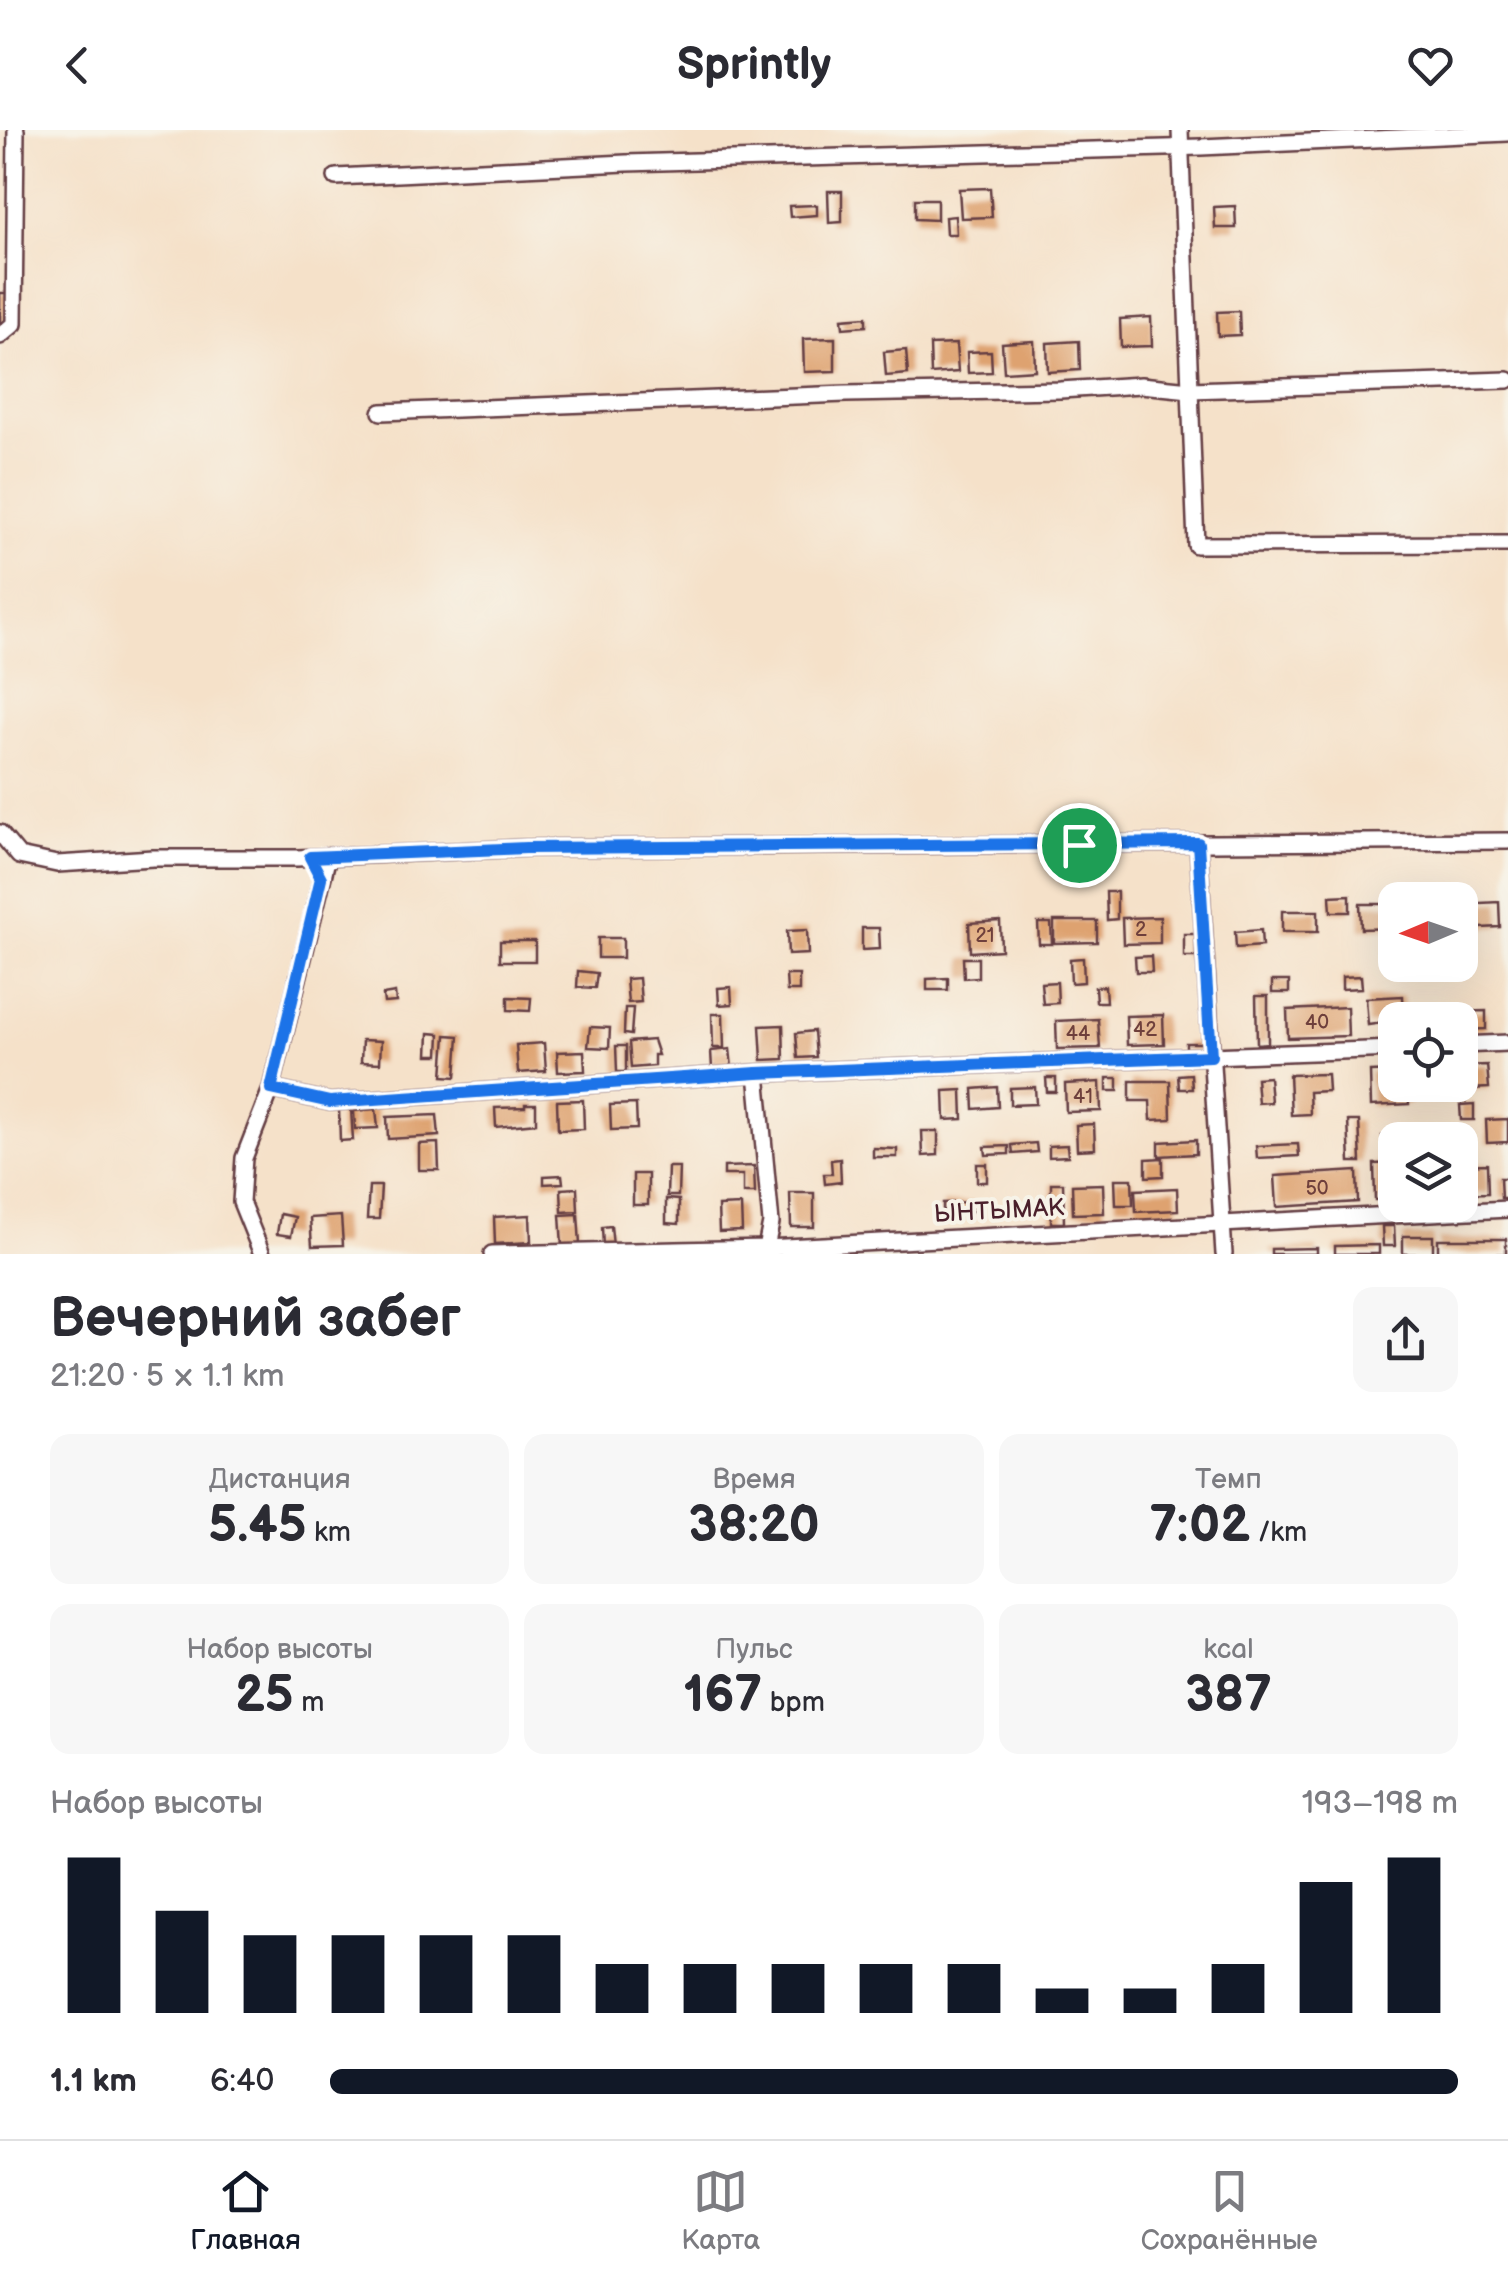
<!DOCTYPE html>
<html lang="ru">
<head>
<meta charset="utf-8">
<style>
  :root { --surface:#fff; --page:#f7f7f7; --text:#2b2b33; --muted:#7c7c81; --line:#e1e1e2; --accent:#111827 }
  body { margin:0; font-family:"Balsamiq Sans",sans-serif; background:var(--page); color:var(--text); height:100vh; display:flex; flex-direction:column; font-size:38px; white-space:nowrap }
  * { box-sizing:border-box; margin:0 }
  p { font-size:32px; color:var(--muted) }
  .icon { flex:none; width:55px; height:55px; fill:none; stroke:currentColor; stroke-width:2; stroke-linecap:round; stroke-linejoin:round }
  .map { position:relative; height:1124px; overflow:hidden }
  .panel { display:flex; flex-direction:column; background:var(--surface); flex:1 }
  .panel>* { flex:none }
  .needle { width:65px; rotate:268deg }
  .fabs { position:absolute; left:1378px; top:752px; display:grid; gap:20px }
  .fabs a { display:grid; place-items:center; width:100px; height:100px; border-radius:20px; background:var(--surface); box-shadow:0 10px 40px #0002; font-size:50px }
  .pin { position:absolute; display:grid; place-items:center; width:85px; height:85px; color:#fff; margin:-42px; border:5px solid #fff; border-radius:50%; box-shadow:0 2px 10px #0007 }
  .round { display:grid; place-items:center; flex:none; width:105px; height:105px; border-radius:20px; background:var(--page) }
  .headline { display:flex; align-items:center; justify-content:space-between; height:170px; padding:0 50px }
  h1 { font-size:55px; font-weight:800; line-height:75px }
  .figures { display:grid; grid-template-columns:repeat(3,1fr); gap:15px; height:170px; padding:10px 50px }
  .figures div { display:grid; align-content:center; border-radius:20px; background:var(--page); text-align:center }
  .figures b { font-size:50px; font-weight:800 }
  .figures small { font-size:28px; font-weight:400 }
  .figures p { font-size:28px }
  .chart { height:280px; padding:20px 50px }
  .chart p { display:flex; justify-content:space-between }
  .chart svg { width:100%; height:180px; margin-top:10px; stroke:var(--accent); stroke-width:6 }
  ul { padding:0 50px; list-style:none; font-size:32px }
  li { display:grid; grid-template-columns:160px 120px 1fr; align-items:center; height:75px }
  li i { height:25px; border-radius:12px; background:var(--accent) }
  header { display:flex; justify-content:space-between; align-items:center; height:130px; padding:0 50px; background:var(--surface); font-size:45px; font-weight:800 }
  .menu { display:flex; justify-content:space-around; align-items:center; height:140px; border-top:2px solid var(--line); background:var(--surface); font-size:28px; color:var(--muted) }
  .menu a { display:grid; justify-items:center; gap:5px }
  .menu .selected { color:var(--accent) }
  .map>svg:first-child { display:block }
  .building { fill:#dea26f }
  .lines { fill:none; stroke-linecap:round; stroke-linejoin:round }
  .minor-casing { stroke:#643c43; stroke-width:20 }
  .minor { stroke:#fff; stroke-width:15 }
  .route-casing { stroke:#fff; stroke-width:20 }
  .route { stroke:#1a73e8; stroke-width:12 }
  .labels { text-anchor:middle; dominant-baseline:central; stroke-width:8; stroke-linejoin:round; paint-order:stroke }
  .number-label { font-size:20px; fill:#6f403c }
  .street-label { font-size:25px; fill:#4a1f2b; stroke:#f7f3e8 }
</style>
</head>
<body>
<header><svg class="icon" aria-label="back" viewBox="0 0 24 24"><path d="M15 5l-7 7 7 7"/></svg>Sprintly<svg class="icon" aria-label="heart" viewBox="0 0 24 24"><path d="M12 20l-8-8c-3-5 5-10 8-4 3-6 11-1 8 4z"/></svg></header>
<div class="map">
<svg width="1508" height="1124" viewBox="0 0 1508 1124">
  <rect width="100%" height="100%" fill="#f7f3e8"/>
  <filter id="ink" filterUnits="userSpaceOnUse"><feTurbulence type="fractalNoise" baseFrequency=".01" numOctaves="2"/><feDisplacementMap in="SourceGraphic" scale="20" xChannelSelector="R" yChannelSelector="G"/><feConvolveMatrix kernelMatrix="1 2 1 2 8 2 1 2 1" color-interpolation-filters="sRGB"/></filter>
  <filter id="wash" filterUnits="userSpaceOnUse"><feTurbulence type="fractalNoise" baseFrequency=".0048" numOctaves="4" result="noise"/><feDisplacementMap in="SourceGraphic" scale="40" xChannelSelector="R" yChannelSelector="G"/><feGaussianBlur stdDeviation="2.25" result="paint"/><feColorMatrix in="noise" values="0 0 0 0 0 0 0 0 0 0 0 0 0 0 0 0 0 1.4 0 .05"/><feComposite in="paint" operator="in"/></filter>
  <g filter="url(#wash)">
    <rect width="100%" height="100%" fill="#f5e1c9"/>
    <g id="blocks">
      <g class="building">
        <path d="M990,58L992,87L961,88L959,59Z"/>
        <path d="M828,61H842V92L829,93Z"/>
        <path d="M915,69H937V90L915,89Z"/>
        <path d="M817,75V85L790,87L789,76Z"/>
        <path d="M1235,76L1236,98H1215L1214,77Z"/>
        <path d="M955,86L956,104H946L945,87Z"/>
        <path d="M0,163H7L6,192H0Z"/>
        <path d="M1239,181L1240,205L1218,206L1217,182Z"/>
        <path d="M866,187V196L843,198L842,189Z"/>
        <path d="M1151,187L1152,216L1121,217L1120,189Z"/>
        <path d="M835,208V241L804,242L803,209Z"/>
        <path d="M1034,211L1035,240L1004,242L1002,213Z"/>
        <path d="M1079,211L1080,240L1048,242L1047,213Z"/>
        <path d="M956,214L958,242L931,244L930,215Z"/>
        <path d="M906,220L908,244L886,246L884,222Z"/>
        <path d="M991,221L992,242L968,243L967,222Z"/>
        <path d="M1106,762H1117V789L1107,790Z"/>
        <path d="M1350,765V782H1331L1330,766Z"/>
        <path d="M1499,772L1500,797L1460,799V774Z"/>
        <path d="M1360,774H1395V798L1361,799Z"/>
        <rect x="1282" y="781" width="36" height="21"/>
        <path d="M1160,787V813L1123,814L1122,788Z"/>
        <path d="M1000,791L1001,820L970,822L969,793Z"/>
        <path d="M1054,791H1097V812L1054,813Z"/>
        <path d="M1038,793H1051L1052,814H1039Z"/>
        <path d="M862,798H879L880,819L862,820Z"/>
        <path d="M807,800L808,824L788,825L787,801Z"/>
        <path d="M1261,800L1262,816L1236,818L1235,802Z"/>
        <rect x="1184" y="804" width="12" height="23"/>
        <rect x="598" y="808" width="25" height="20"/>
        <rect x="500" y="811" width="35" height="20"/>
        <path d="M1151,826L1152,842H1136L1135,827Z"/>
        <path d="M963,828H978V847L964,848Z"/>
        <path d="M1083,828L1084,852L1071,853L1070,829Z"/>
        <path d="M578,841L597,843L595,858L577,857Z"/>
        <path d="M786,845H799V861H787Z"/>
        <path d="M1361,846L1362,858L1342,859V847Z"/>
        <path d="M639,848L641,872L628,873L626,849Z"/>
        <path d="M948,848V860H927V849Z"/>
        <rect x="1272" y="851" width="17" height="12"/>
        <path d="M1057,852L1058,873L1043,874L1041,853Z"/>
        <path d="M1105,856L1106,872H1096L1095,857Z"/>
        <path d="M731,857L732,874L719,875L718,858Z"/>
        <path d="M395,863L396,872L384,873L383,865Z"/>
        <path d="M1256,866H1268V913L1257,914Z"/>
        <path d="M1403,866L1404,890L1368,895L1366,868Z"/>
        <path d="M508,867L531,868L530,881L508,880Z"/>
        <path d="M1347,877L1348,906L1288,908L1287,880Z"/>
        <path d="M625,878H633L631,905L624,904Z"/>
        <path d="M1486,881V899L1460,900V890H1446V882Z"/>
        <path d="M712,884H723L724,918H713Z"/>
        <path d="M1163,885L1164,914L1127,915L1126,886Z"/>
        <path d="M1098,889L1100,918L1057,919L1056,891Z"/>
        <path d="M783,895L784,929L762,930L760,896Z"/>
        <path d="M590,897L610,898L609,918L588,917Z"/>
        <path d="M814,901L816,927L798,928L796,903Z"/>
        <path d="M429,903L440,904L439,925H428Z"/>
        <path d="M446,905L459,906L456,947L443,946Z"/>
        <path d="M362,910L381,911L380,933L361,932Z"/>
        <path d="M653,910L658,925H654V936L631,938L629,912Z"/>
        <path d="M544,913L546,941L518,943L516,915Z"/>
        <rect x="1186" y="913" width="16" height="7"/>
        <path d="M616,916H626V942H617Z"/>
        <path d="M730,919L732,938L712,939L711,921Z"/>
        <path d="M584,921L585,941L558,942L557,922Z"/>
        <path d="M1487,935L1489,958L1448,960V955H1460V936Z"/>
        <path d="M1395,941V955H1408L1409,974L1371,976L1370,942Z"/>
        <path d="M1191,944L1192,959H1179L1178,945Z"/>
        <path d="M1327,944L1328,961L1309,962L1310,984L1291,985L1289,945Z"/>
        <path d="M1269,947L1271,972L1258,973L1256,948Z"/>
        <path d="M1046,948H1056V962H1047Z"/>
        <rect x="1107" y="948" width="11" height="13"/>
        <path d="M1130,951H1170L1171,989L1151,990L1150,971H1130Z"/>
        <path d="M1100,952L1101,981L1066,982L1065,954Z"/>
        <path d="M997,957L998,977L974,979L973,959Z"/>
        <path d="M1035,957L1036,974L1010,975V958Z"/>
        <path d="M962,960L963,989L945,990L944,961Z"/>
        <path d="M583,970L584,999L558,1000L557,971Z"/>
        <path d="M525,974H536V993L496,997L495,978L525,977Z"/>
        <path d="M636,974L637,999L611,1000L610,975Z"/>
        <path d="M1474,974V990H1461L1460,975Z"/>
        <path d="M351,979L353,1010L340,1011L339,980Z"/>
        <path d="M376,979L378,998L355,999L354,981Z"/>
        <path d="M437,985L439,1006L388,1009L387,987Z"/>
        <path d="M1508,989V1012L1487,1013L1486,990Z"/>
        <path d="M1348,991H1359L1361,1032H1350Z"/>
        <path d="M1094,994L1095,1019L1077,1020L1076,995Z"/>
        <path d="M922,1001H938V1025L923,1026Z"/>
        <path d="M1396,1005L1395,1022L1383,1023L1382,1006Z"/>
        <path d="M1196,1010V1024L1159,1026V1012Z"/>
        <path d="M438,1013L439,1040H419V1014Z"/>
        <path d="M1036,1013L1037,1022L1013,1024L1012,1015Z"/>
        <path d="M1298,1014L1299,1026L1257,1028L1256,1016Z"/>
        <path d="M1067,1015L1068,1026L1049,1027V1016Z"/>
        <path d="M1009,1016V1024L986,1025L985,1017Z"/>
        <path d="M873,1018L897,1019V1027H873Z"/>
        <path d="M1163,1028V1046L1146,1047V1029Z"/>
        <path d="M840,1029L841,1052L825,1054L824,1044H832L831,1030Z"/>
        <path d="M1395,1033V1069L1375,1070L1374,1034Z"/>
        <rect x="977" y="1034" width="10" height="18"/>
        <path d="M1487,1034L1488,1063L1460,1064V1035Z"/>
        <path d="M754,1036L755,1063H743V1045H724V1037Z"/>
        <path d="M668,1037H679L678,1066H667Z"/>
        <path d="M1357,1041L1358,1072L1277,1077L1275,1046Z"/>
        <rect x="633" y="1044" width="15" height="31"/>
        <path d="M562,1045L563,1053L544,1054V1046Z"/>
        <path d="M1500,1048H1508V1068H1501Z"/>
        <path d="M1115,1049H1132L1133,1075H1116Z"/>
        <path d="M1051,1053H1063L1064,1093H1051Z"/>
        <path d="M1103,1054L1104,1083L1073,1084L1072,1055Z"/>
        <path d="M369,1056H381L379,1089H367Z"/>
        <path d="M577,1058L578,1081L562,1082L561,1059Z"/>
        <path d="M1177,1058L1178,1080L1136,1082L1135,1060Z"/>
        <path d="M790,1063H814V1097H791Z"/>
        <path d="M666,1069L679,1070V1094L666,1093Z"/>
        <path d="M974,1072V1081L943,1082V1073Z"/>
        <path d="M741,1075L742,1101L719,1102L718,1076Z"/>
        <path d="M280,1084L295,1087L291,1106L277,1104Z"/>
        <path d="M578,1084L580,1115L562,1116L560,1085Z"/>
        <path d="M530,1085L531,1112L495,1114L494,1087Z"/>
        <path d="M341,1086L343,1115L312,1116L310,1088Z"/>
        <path d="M611,1096L613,1116L603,1117L602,1097Z"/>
        <path d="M1382,1096H1394L1395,1116H1383Z"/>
        <rect x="1403" y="1106" width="30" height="18"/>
        <rect x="1438" y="1109" width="68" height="15"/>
        <path d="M1379,1115V1124H1335V1116Z"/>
        <path d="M1317,1118V1124H1271V1119Z"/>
      </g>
    </g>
  </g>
  <g filter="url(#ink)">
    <use href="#blocks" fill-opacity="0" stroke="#643c43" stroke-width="2.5"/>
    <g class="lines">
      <g class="minor-casing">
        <g id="minor">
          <path d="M1180,0L1196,415L1508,414"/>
          <path d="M336,47L626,33L1201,17L1508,3"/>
          <path d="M0,206L14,194L16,0"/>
          <path d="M381,282L846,264L1060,260L1141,255L1190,260L1508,250"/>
          <path d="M0,703L19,726L57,734L153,728H297L526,718L1508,711"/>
          <path d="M1198,713L1224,1124"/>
          <path d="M1460,915L1508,913"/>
          <path d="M757,943L771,1093L766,1118"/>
          <path d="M271,959L330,972L757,943L1395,919"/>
          <path d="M262,1124L241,1072L244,1028L271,959L328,726"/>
          <path d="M492,1124L766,1118L1508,1079"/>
        </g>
      </g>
      <use href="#minor" class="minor"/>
    </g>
  </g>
  <g class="lines" filter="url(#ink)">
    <g class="route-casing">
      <path id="route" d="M1198,713L1211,926L757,943L330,972L271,959L321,748L310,727L526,718Z"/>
    </g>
    <use href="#route" class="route"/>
  </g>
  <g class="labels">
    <g class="number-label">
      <text x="1141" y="800">2</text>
      <text x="985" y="806">21</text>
      <text x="1317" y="893">40</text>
      <text x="1145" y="900">42</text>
      <text x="1078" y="904">44</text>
      <text x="1083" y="967">41</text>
      <text x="1317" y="1059">50</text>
    </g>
    <g class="street-label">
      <text transform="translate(999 1081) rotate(-3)">ЫНТЫМАК</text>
    </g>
  </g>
</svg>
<div class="fabs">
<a><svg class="needle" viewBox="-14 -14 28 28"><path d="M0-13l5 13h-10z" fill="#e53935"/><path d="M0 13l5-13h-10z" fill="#7c7c81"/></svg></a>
<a><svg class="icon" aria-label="locate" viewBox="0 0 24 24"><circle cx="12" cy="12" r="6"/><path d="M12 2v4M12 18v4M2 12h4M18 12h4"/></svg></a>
<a><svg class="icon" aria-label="layers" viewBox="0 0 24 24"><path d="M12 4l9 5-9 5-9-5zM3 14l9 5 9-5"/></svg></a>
</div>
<div class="pin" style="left:1079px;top:715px;background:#1e9e55"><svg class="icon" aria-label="arrive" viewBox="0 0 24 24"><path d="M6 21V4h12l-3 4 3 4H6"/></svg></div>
</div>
<section class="panel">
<div class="headline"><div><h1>Вечерний забег</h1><p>21:20 · 5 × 1.1 km</p></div><a class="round"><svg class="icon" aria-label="share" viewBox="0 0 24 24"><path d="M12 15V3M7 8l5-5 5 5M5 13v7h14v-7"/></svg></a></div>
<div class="figures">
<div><p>Дистанция</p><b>5.45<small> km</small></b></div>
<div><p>Время</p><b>38:20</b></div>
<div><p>Темп</p><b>7:02<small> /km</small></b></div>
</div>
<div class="figures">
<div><p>Набор высоты</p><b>25<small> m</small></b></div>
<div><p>Пульс</p><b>167<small> bpm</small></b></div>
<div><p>kcal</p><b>387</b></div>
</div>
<div class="chart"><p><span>Набор высоты</span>193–198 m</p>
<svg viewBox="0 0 160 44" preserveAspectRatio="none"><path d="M5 44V6M15 44V19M25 44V25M35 44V25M45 44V25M55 44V25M65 44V32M75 44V32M85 44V32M95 44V32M105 44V32M115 44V38M125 44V38M135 44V32M145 44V12M155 44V6"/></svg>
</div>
<ul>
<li><b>1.1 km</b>6:40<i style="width:100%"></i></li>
</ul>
</section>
<nav class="menu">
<a class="selected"><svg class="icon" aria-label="home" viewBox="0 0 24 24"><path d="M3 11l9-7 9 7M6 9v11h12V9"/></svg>Главная</a>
<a><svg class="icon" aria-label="map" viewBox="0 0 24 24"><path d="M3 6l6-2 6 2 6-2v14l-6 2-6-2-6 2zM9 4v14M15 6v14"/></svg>Карта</a>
<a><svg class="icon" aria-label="saved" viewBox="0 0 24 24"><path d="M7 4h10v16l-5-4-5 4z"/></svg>Сохранённые</a>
</nav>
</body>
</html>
